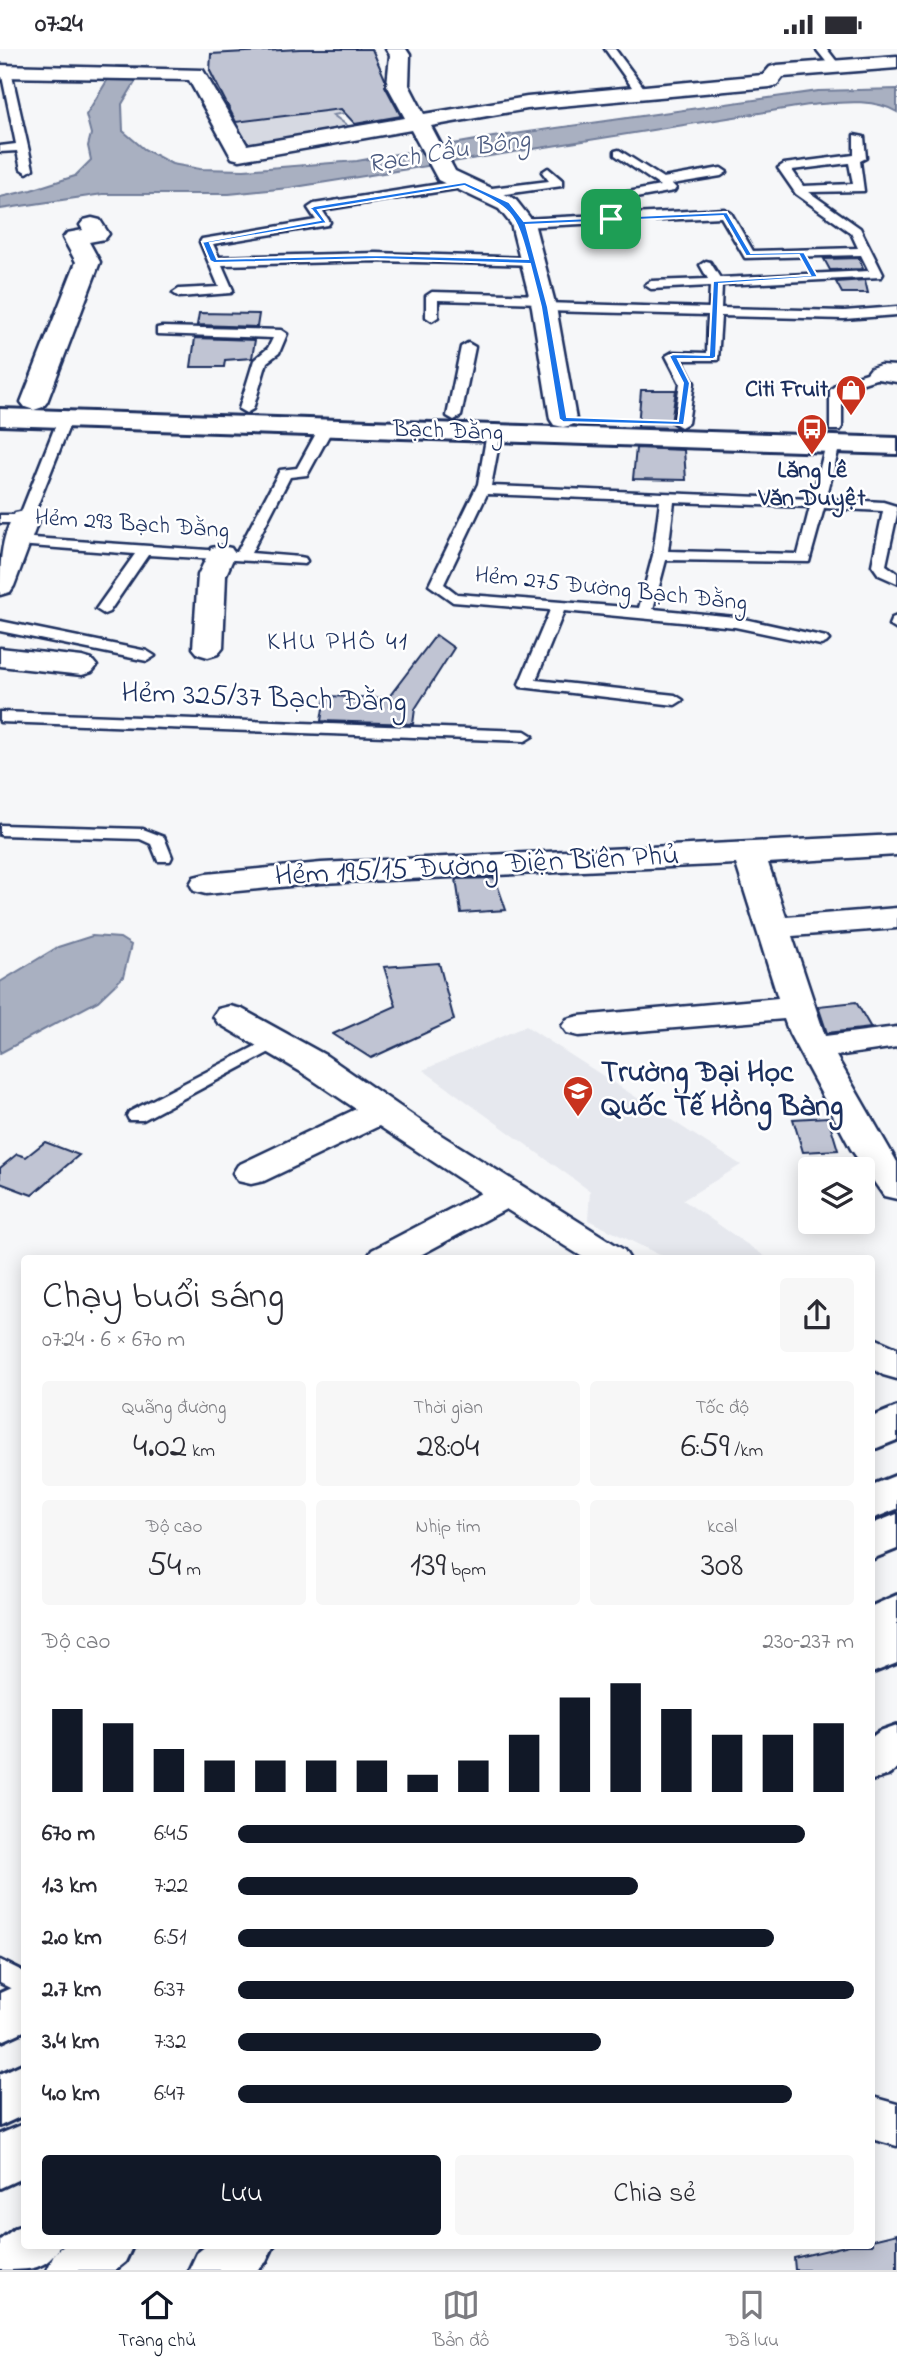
<!DOCTYPE html>
<html lang="vi">
<head>
<meta charset="utf-8">
<style>
  :root { --surface:#fff; --page:#f7f7f7; --text:#2b2b33; --muted:#7c7c81; --line:#e1e1e2; --accent:#111827 }
  body { margin:0; font-family:"Indie Flower",sans-serif; background:var(--page); color:var(--text); height:100vh; display:flex; flex-direction:column; font-size:26px; white-space:nowrap }
  * { box-sizing:border-box; margin:0 }
  p { font-size:23px; color:var(--muted) }
  .icon { flex:none; width:38px; height:38px; fill:none; stroke:currentColor; stroke-width:2; stroke-linecap:round; stroke-linejoin:round }
  .map { position:relative; flex:1; overflow:hidden }
  .details { position:absolute; left:21px; top:1206px; width:854px; height:994px; display:flex; flex-direction:column; background:var(--surface); border-radius:7px; box-shadow:0 4px 18px #0003 }
  .details>* { flex:none }
  .tools { position:absolute; left:798px; top:1108px; display:grid; gap:14px }
  .tools a { display:grid; place-items:center; width:77px; height:77px; border-radius:7px; background:var(--surface); box-shadow:0 4px 18px #0003; font-size:35px }
  .pin { position:absolute; display:grid; place-items:center; width:60px; height:60px; color:#fff; margin:-30px; border-radius:14px; box-shadow:0 4px 10px #0006 }
  .round { display:grid; place-items:center; flex:none; width:74px; height:74px; border-radius:7px; background:var(--page) }
  .headline { display:flex; align-items:center; justify-content:space-between; height:119px; padding:0 21px }
  h1 { font-size:38px; font-weight:600; line-height:52px }
  .figures { display:grid; grid-template-columns:repeat(3,1fr); gap:10px; height:119px; padding:7px 21px }
  .figures div { display:grid; align-content:center; border-radius:7px; background:var(--page); text-align:center }
  .figures b { font-size:35px; font-weight:600 }
  .figures small { font-size:19px; font-weight:400 }
  .figures p { font-size:19px }
  .chart { height:196px; padding:14px 21px }
  .chart p { display:flex; justify-content:space-between }
  .chart svg { width:100%; height:126px; margin-top:7px; stroke:var(--accent); stroke-width:6 }
  .action { display:flex; gap:14px; margin-top:auto; padding:14px 21px }
  .action a { flex:1; height:80px; border-radius:7px; background:var(--accent); color:#fff; font-size:28px; font-weight:600; line-height:80px; text-align:center }
  .action a+a { background:var(--page); color:var(--text) }
  ul { padding:0 21px; list-style:none; font-size:23px }
  li { display:grid; grid-template-columns:112px 84px 1fr; align-items:center; height:52px }
  li i { height:18px; border-radius:9px; background:var(--accent) }
  .status { display:flex; justify-content:space-between; align-items:center; height:49px; padding:0 35px; background:var(--surface); direction:ltr }
  .status svg { height:19px; fill:currentColor }
  .dock { display:flex; justify-content:space-around; align-items:center; height:98px; border-top:2px solid var(--line); background:var(--surface); font-size:19px; color:var(--muted) }
  .dock a { display:grid; justify-items:center; gap:4px }
  .dock .active { color:var(--accent) }
  .map>svg:first-child { display:block }
  .built { fill:#e6e8ee }
  .green { fill:#d6d9e2; stroke:#7884a0; stroke-width:2 }
  .water { fill:#a9b0c1; stroke:#707c99; stroke-width:2 }
  .building { fill:#c0c4d3; stroke:#1b2f5e; stroke-width:2 }
  .lines { fill:none; stroke-linecap:round; stroke-linejoin:round }
  .lane-casing { stroke:#1b2f5e; stroke-width:5 }
  .street-casing { stroke:#1b2f5e; stroke-width:5 }
  .primary-casing { stroke:#1b2f5e; stroke-width:6 }
  .highway-casing { stroke:#1b2f5e; stroke-width:6 }
  .lane { fill:#fff; fill-rule:evenodd }
  .street { fill:#fff; fill-rule:evenodd }
  .primary { fill:#fff; fill-rule:evenodd }
  .highway { fill:#fff; fill-rule:evenodd }
  .route { fill:#1a73e8; stroke:#fff; stroke-width:2; fill-rule:evenodd }
  .labels { text-anchor:middle; dominant-baseline:central; stroke-width:5; stroke-linejoin:round; paint-order:stroke }
  .far-poi-label { font-size:24px; font-weight:bold; fill:#1b2f5e; stroke:#fff; text-anchor:end }
  .far-street-label { font-size:24px; fill:#1b2f5e; stroke:#fff }
  .far-water-label { font-size:26px; font-style:italic; fill:#4d5c81; stroke:#fff }
  .far-neighbourhood-label { font-size:26px; letter-spacing:2px; fill:#1b2f5e; stroke:#fff }
  .street-label { font-size:30px; fill:#1b2f5e; stroke:#fff }
  .poi-label { font-size:30px; font-weight:bold; fill:#1b2f5e; stroke:#fff; text-anchor:start }
</style>
</head>
<body>
<div class="status"><b>07:24</b><svg viewBox="0 0 49 12"><path d="M0 12V9h3v3zM5 12V6h3v6zM10 12V3h3v9zM15 12V0h3v12zM26 1h20v11H26zM47 4h2v5h-2z"/></svg></div>
<div class="map">
<svg width="897" height="2221" viewBox="0 0 897 2221">
  <rect width="100%" height="100%" fill="#f6f7f9"/>
  <filter id="ink" filterUnits="userSpaceOnUse"><feTurbulence type="fractalNoise" baseFrequency=".0143" numOctaves="2"/><feDisplacementMap in="SourceGraphic" scale="14" xChannelSelector="R" yChannelSelector="G"/><feConvolveMatrix kernelMatrix="1 2 1 2 8 2 1 2 1" color-interpolation-filters="sRGB"/></filter>
  <g filter="url(#ink)">
    <path class="built" d="M526,977L741,1116L683,1151L767,1209H666L588,1171L590,1142L423,1021Z"/>
    <path class="green" d="M236,21L351,54L357,62L333,66L352,80L244,99L210,22Z"/>
    <g class="water">
      <path d="M116,17H145L122,55L123,82L144,100L172,115L200,120L244,121L357,112L493,88L818,42L897,40V63C872,48 837,54 809,56L289,139L229,145H103L0,160V148L31,141L75,127L91,111L88,97L91,85L86,66Z"/>
      <path d="M92,887L120,889L131,896L123,928L98,952L0,1004V933L58,898Z"/>
    </g>
    <g class="building">
      <path d="M300,0H372L385,30V37L401,67L355,75L341,60L236,73L210,22L211,5Z"/>
      <path d="M859,209L863,220L830,221L824,210Z"/>
      <path d="M865,231L868,244H842L836,233Z"/>
      <path d="M199,264L259,265L257,278L197,276Z"/>
      <path d="M195,289L255,291L252,309L225,311L224,318H191Z"/>
      <path d="M641,341H676L671,374L678,379L638,378Z"/>
      <path d="M636,399L684,401L686,431L633,430Z"/>
      <path d="M436,586L454,599L415,660L413,675L321,672L325,647L388,649Z"/>
      <path d="M495,829L506,861L461,864L456,830Z"/>
      <path d="M439,914L454,971L371,1009L333,985L396,957L384,918Z"/>
      <path d="M856,953L871,979L827,984L818,957Z"/>
      <path d="M828,1068L838,1101L803,1103L793,1070Z"/>
      <path d="M45,1093L79,1106L32,1146L0,1134V1119L17,1105L26,1108Z"/>
      <path d="M897,2185V2221H795L794,2209L849,2196H872V2191Z"/>
    </g>
    <g class="lines">
      <g class="lane-casing">
        <g id="lane">
          <path d="M605,0H615L647,43L645,45H637Z"/>
          <path d="M816,0H827L841,18L840,20H832Z"/>
          <path d="M6,19L11,22L33,120L27,124L21,120L17,102L0,103V97L16,95L1,22Z"/>
          <path d="M854,86L864,88L866,109L860,112L864,142L809,143L860,179L883,225L881,228L722,236L721,259L844,262L897,258V266L844,270L721,267L718,311H682L694,334L688,374L681,378L674,374L680,334L666,307L673,303L707,304L708,266L544,262L538,258L544,254L709,259L710,237L651,240L645,236L651,232L708,230L700,216L706,212L710,213L720,229L869,222L861,206L745,209L721,168L522,178L516,174L522,170L601,166L589,153L591,150L660,137L615,106V102L619,101L663,129L721,119L727,123L721,127L672,135L676,139L674,142L603,155L614,166L725,160L731,164L753,202L858,199L851,184L796,145L778,119L784,115L854,106ZM849,114L853,135L803,137L792,121Z"/>
          <path d="M548,119L562,131V137L484,148L478,144L484,140L549,132L542,123Z"/>
          <path d="M465,131L471,135L469,138L322,161L330,173L328,176L213,195L219,208L376,204L532,209L536,210V216L376,212L222,216L233,241L231,244L179,248L173,244L179,240L219,238L200,193L202,190L316,171L308,159L314,155Z"/>
          <path d="M432,243L542,246L548,250L542,254L438,251V268L432,272L426,268V247Z"/>
          <path d="M162,278L281,281L287,285L279,304L267,313L253,360L246,364L239,360L254,311L268,299L273,289L157,285V279Z"/>
          <path d="M468,294L475,298L461,367L454,371L447,367L461,298Z"/>
          <path d="M880,320L885,321V327L851,338L842,345V378L840,381H830V341L841,332Z"/>
          <path d="M65,366L72,370L32,470L25,474H0V466H20L58,370Z"/>
          <path d="M326,375L333,379L309,423L307,426L290,428L251,504L300,508L305,509L307,512L305,515L148,506L109,563L104,565L96,560L135,505L18,496L11,492L18,488L237,503L280,421L297,419L319,379Z"/>
          <path d="M494,380L501,384L491,437L812,450L826,395L828,392H838L840,395L826,450L883,453L896,457L897,465L886,516L897,524V534L879,526L872,516L883,462L824,459L809,513L666,511L653,560L735,568L826,588L829,591L826,594L821,596L735,578L564,562L536,631L675,646L683,651L675,656L521,638L519,635L550,561L453,553L429,536L478,435L487,384ZM487,445L660,452L653,506L639,559L457,545L444,535ZM674,453L810,458L798,505L668,502Z"/>
          <path d="M897,567V581L889,576L892,569Z"/>
          <path d="M0,572L147,602L155,607L147,612L0,582Z"/>
          <path d="M0,663L525,682L533,687L525,692L0,673Z"/>
          <path d="M0,776L143,780L164,788L172,808L170,812H158L151,795L140,790L0,786Z"/>
          <path d="M275,987L281,989L284,993L281,997L143,1071H129L127,1067L129,1063Z"/>
          <path d="M0,1911L24,1923V1946L0,1934Z"/>
        </g>
      </g>
      <g class="street-casing">
        <g id="street">
          <path d="M386,0H406L410,6L409,36L424,65L527,48L763,26L770,18L777,16L897,7V19L783,28L777,36L770,38L527,60L431,77L455,122L515,150L534,174L556,258L576,370L572,376L563,378L554,376L550,370L532,258L511,175L499,160L438,131L411,81L240,111L232,109L229,104L189,31L0,28V16L203,21L247,96L405,69L387,36L390,6Z"/>
          <path d="M92,169L100,171L109,185L105,190L89,193L100,213L47,353L43,358L34,361L25,358L21,353L76,213L63,189L67,184L83,181L80,176L84,171Z"/>
          <path d="M880,316L897,317V333L871,329L867,324L871,319Z"/>
          <path d="M25,462L35,464L39,470L14,537L10,543L0,546C0,517 0,489 15,464Z"/>
          <path d="M221,497L231,499L235,505L226,526L223,599L218,605L208,608L198,605L193,599L198,526L211,499Z"/>
          <path d="M0,599L82,608L92,611L97,617L92,623L82,626L0,617Z"/>
          <path d="M897,786V806L768,814L786,868L897,859V879L792,887L825,987L897,978V998L836,1007L897,1113V1150L884,1147L851,1100L789,984L784,970L579,987L567,984L562,977L567,970L579,967L778,949L736,815L321,834L206,845L194,842L190,835L194,828L206,825L321,814Z"/>
          <path d="M230,957L242,960L327,1007L441,1086L624,1201L629,1209H584L506,1160L415,1209H367L372,1201L481,1144L379,1077L264,1132L251,1135L238,1132L233,1124L238,1116L356,1060L301,1023L218,974L213,967L218,960Z"/>
          <path d="M872,1288L897,1299V1330L883,1326L872,1319Z"/>
          <path d="M872,2048L897,2055V2097L872,2090Z"/>
        </g>
      </g>
      <g class="primary-casing">
        <g id="primary">
          <path d="M0,360L897,389V405L0,376Z"/>
          <path d="M897,1358V1391L872,1401V1368Z"/>
          <path d="M897,1426V1460L872,1470V1436Z"/>
          <path d="M897,1576V1614L872,1624V1586Z"/>
          <path d="M897,1676V1719L889,1726L872,1731V1688L880,1682Z"/>
          <path d="M24,1933V1982L0,1993V1944Z"/>
          <path d="M24,2014V2066L0,2077V2025Z"/>
          <path d="M65,2196H133L125,2213L115,2221H47L55,2204Z"/>
          <path d="M207,2196H274L266,2213L257,2221H189L197,2204Z"/>
        </g>
      </g>
      <g class="highway-casing">
        <g id="highway">
          <path d="M897,1465V1500L872,1510V1475Z"/>
          <path d="M897,1546V1584L888,1591L872,1595V1557Z"/>
          <path d="M24,2075V2128L0,2139V2085Z"/>
          <path d="M24,2176V2196H61C46,2221 32,2221 0,2221V2191L15,2179Z"/>
        </g>
      </g>
      <use href="#lane" class="lane"/>
      <use href="#street" class="street"/>
      <use href="#primary" class="primary"/>
      <use href="#highway" class="highway"/>
    </g>
  </g>
  <path class="route" d="M465,133L509,153L524,172L727,163L751,204L804,203L818,228L719,235L716,308L713,310H678L690,334L684,376L563,373L559,370L541,258L530,215L376,210L214,214L210,212L202,193L320,171L310,159L314,157ZM464,137C510,159 515,160 528,210L376,206L217,210L210,194L327,174L318,161ZM723,167L746,207L799,206L810,226L713,232L709,306L673,305L669,307L683,334L678,372L567,368L548,258L526,176Z"/>
  <defs>
    <g id="shop-pin" transform="scale(1.575)"><path d="M0 17L-7.5 6A9.5 9.5 0 1 1 7.5 6Z" fill="#c8321e" stroke="#fff"/><path d="M-5-2.5h2.3a2.7 3.5 0 0 1 5.4 0H5L5.5 6h-11ZM-1.5-2.5h3a1.5 2.3 0 0 0-3 0Z" fill="#fff"/></g>
    <g id="bus-pin" transform="scale(1.575)"><path d="M0 17L-7.5 6A9.5 9.5 0 1 1 7.5 6Z" fill="#c8321e" stroke="#fff"/><path d="M-5-6H5V4H4V6H2V4H-2V6H-4V4H-5ZM-3.5-4V0h7V-4ZM-3.5 1.2v1.5H-2V1.2ZM2 1.2v1.5H3.5V1.2Z" fill="#fff"/></g>
    <g id="university-pin" transform="scale(1.575)"><path d="M0 17L-7.5 6A9.5 9.5 0 1 1 7.5 6Z" fill="#c8321e" stroke="#fff"/><path d="M0-5L7-2L0 1L-7-2ZM-4 1L0 2.5L4 1V4Q0 6-4 4Z" fill="#fff"/></g>
  </defs>
  <g fill-rule="evenodd">
    <use href="#shop-pin" x="851" y="341"/>
    <use href="#bus-pin" x="812" y="380"/>
    <use href="#university-pin" x="578" y="1042"/>
  </g>
  <g class="labels">
    <g class="far-poi-label">
      <text x="828" y="341">Citi Fruit</text>
      <text x="812" y="422" text-anchor="middle">Lăng Lê<tspan x="812" dy="28">Văn Duyệt</tspan></text>
    </g>
    <g class="far-street-label">
      <text transform="translate(448 383) rotate(2)">Bạch Đằng</text>
      <text transform="translate(132 476) rotate(4)">Hẻm 293 Bạch Đằng</text>
      <text transform="translate(611 541) rotate(6)">Hẻm 275 Đường Bạch Đằng</text>
    </g>
    <g class="far-water-label">
      <text transform="translate(449 104) rotate(-9)">Rạch Cầu Bông</text>
    </g>
    <g class="far-neighbourhood-label">
      <text x="338" y="594">KHU PHỐ 41</text>
    </g>
    <g class="street-label">
      <text transform="translate(264 650) rotate(2)">Hẻm 325/37 Bạch Đằng</text>
      <text transform="translate(477 818) rotate(-3)">Hẻm 195/15 Đường Điện Biên Phủ</text>
    </g>
    <g class="poi-label">
      <text x="601" y="1025">Trường Đại Học<tspan x="601" dy="34">Quốc Tế Hồng Bàng</tspan></text>
    </g>
  </g>
</svg>
<div class="tools">
<a><svg class="icon" aria-label="layers" viewBox="0 0 24 24"><path d="M12 4l9 5-9 5-9-5zM3 14l9 5 9-5"/></svg></a>
</div>
<div class="pin" style="left:611px;top:170px;background:#1e9e55"><svg class="icon" aria-label="arrive" viewBox="0 0 24 24"><path d="M6 21V4h12l-3 4 3 4H6"/></svg></div>
<section class="details">
<div class="headline"><div><h1>Chạy buổi sáng</h1><p>07:24 · 6 × 670 m</p></div><a class="round"><svg class="icon" aria-label="share" viewBox="0 0 24 24"><path d="M12 15V3M7 8l5-5 5 5M5 13v7h14v-7"/></svg></a></div>
<div class="figures">
<div><p>Quãng đường</p><b>4.02<small> km</small></b></div>
<div><p>Thời gian</p><b>28:04</b></div>
<div><p>Tốc độ</p><b>6:59<small> /km</small></b></div>
</div>
<div class="figures">
<div><p>Độ cao</p><b>54<small> m</small></b></div>
<div><p>Nhịp tim</p><b>139<small> bpm</small></b></div>
<div><p>kcal</p><b>308</b></div>
</div>
<div class="chart"><p><span>Độ cao</span>230–237 m</p>
<svg viewBox="0 0 160 44" preserveAspectRatio="none"><path d="M5 44V15M15 44V20M25 44V29M35 44V33M45 44V33M55 44V33M65 44V33M75 44V38M85 44V33M95 44V24M105 44V11M115 44V6M125 44V15M135 44V24M145 44V24M155 44V20"/></svg>
</div>
<ul>
<li><b>670 m</b>6:45<i style="width:92%"></i></li>
<li><b>1.3 km</b>7:22<i style="width:65%"></i></li>
<li><b>2.0 km</b>6:51<i style="width:87%"></i></li>
<li><b>2.7 km</b>6:37<i style="width:100%"></i></li>
<li><b>3.4 km</b>7:32<i style="width:59%"></i></li>
<li><b>4.0 km</b>6:47<i style="width:90%"></i></li>
</ul>
<div class="action"><a>Lưu</a><a>Chia sẻ</a></div>
</section>
</div>
<nav class="dock">
<a class="active"><svg class="icon" aria-label="home" viewBox="0 0 24 24"><path d="M3 11l9-7 9 7M6 9v11h12V9"/></svg>Trang chủ</a>
<a><svg class="icon" aria-label="map" viewBox="0 0 24 24"><path d="M3 6l6-2 6 2 6-2v14l-6 2-6-2-6 2zM9 4v14M15 6v14"/></svg>Bản đồ</a>
<a><svg class="icon" aria-label="saved" viewBox="0 0 24 24"><path d="M7 4h10v16l-5-4-5 4z"/></svg>Đã lưu</a>
</nav>
</body>
</html>
